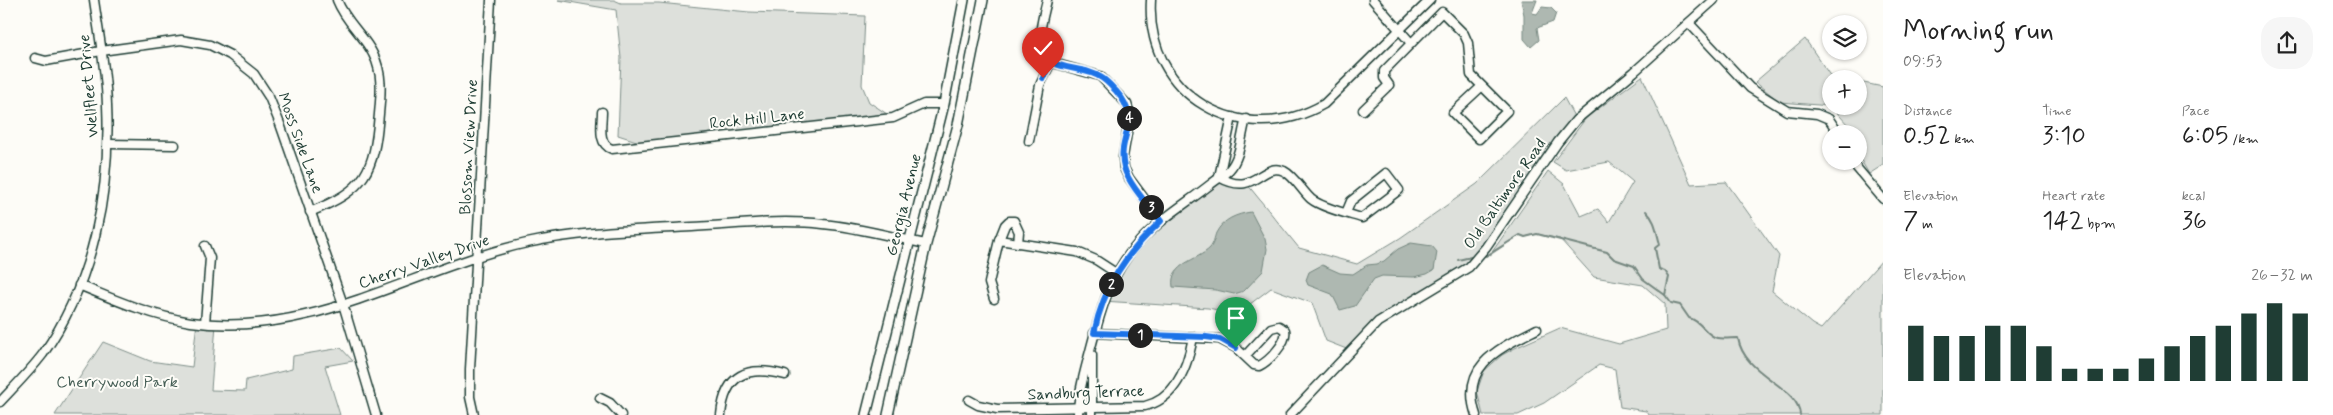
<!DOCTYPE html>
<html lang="en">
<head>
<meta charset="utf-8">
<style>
  :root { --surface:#fff; --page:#f6f6f6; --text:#222; --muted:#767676; --accent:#1f3d34 }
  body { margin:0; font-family:Mynerve,sans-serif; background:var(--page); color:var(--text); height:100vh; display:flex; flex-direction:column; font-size:19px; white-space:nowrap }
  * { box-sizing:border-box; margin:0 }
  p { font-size:16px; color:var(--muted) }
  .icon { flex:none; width:28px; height:28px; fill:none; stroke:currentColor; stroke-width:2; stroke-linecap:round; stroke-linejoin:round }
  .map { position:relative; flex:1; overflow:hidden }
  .panel { display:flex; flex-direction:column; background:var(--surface); width:450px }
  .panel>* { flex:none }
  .tools { position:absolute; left:1822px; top:15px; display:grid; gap:10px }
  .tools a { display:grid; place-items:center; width:45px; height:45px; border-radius:50%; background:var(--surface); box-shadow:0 1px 4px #0004; font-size:25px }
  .pin { position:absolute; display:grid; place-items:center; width:42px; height:42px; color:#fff; margin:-51px -21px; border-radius:50% 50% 50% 0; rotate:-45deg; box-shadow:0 0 5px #0007 }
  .pin .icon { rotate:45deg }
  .km { position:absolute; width:25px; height:25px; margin:-12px; border-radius:50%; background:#222; color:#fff; font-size:14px; line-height:25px; text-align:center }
  .round { display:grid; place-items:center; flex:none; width:52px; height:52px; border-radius:20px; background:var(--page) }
  .overview { display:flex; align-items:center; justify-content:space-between; height:85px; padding:0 20px }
  h1 { font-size:28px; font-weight:600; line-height:38px }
  .metrics { display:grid; grid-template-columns:repeat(3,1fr); gap:8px; height:85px; padding:5px 20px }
  .metrics div { display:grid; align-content:center }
  .metrics b { font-size:25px; font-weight:600 }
  .metrics small { font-size:14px; font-weight:400 }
  .metrics p { font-size:14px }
  .chart { height:140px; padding:10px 20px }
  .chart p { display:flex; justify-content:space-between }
  .chart svg { width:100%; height:90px; margin-top:5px; stroke:var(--accent); stroke-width:6 }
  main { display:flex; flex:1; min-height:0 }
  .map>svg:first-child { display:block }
  .green { fill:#dde0db; stroke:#7e8e88 }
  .water { fill:#aeb8b1; stroke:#75877f }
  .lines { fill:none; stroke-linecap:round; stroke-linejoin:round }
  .stream { stroke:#75877f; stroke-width:2 }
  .minor-casing { stroke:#1f3d34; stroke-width:11 }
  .major-casing { stroke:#1f3d34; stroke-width:12 }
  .minor { stroke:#fdfcf7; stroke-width:8 }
  .major { stroke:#fdfcf7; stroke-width:9 }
  .route-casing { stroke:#fff; stroke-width:10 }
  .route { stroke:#1a73e8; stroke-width:6 }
  .labels { text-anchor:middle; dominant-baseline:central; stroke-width:4; stroke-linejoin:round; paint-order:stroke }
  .street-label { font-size:16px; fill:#1f3d34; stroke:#fdfcf7 }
  .park-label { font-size:16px; fill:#455e55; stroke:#fdfcf7 }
</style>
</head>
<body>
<main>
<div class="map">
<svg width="1883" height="415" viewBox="0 0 1883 415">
  <rect width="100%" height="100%" fill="#fdfcf7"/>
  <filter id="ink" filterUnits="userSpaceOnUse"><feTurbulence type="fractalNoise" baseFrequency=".02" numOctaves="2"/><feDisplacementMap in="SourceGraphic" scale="10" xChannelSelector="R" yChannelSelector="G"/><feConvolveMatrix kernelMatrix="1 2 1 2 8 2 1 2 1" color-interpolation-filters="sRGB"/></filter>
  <g filter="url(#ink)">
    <g class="green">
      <path d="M558,0H614L621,3H659L749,12L865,16L862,85L869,102L893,118L649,145L618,135L621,58L616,10Z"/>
      <path d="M1805,39L1831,77L1840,79H1831V106H1859V82L1883,87V165L1869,174L1859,157V134H1850L1848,125L1831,106L1780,102L1755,82Z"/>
      <path d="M1642,76L1691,184L1726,182L1779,256L1772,291L1812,324L1821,329L1883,259V415H1649L1646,411L1620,407L1615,369L1599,365L1544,403L1518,415H1483L1477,391L1484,371L1502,355L1515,348L1560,328L1619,344L1666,330L1665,304L1643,285L1594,277L1560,239L1537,234L1525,237L1520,235L1490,255L1548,171L1564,184L1581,216L1598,209L1609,222L1633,182L1609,162L1566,170L1553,162L1586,118Z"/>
      <path d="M1564,98L1576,120L1469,267L1397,308L1349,350L1326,341L1312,303L1271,288L1237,314L1208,308L1103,301L1139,242L1219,177L1247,184L1299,248L1357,264L1400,238L1477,184Z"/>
      <path d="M197,322L216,324L211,390L245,391L246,380L292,369L293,356L341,348L353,361L325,366L340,415H55L103,342L150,361L192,367Z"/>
    </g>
    <g class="water">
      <path d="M1521,0H1537L1532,13L1537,14L1542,7L1551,8L1556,13L1553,22L1537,28L1539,40L1531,47L1524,39V15Z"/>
      <path d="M1251,212L1265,239L1267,249L1263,271L1244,291L1234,294L1216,290L1173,287C1169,263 1197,261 1210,248C1214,243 1214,238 1216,233C1223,219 1237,214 1251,212Z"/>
      <path d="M1411,243L1432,246L1437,252L1434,270L1427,274L1414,277L1382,276L1374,279L1355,306L1340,310L1332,294L1308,285L1306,280L1309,272L1322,265L1340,273L1353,274L1367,265L1377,264L1384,261L1398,249Z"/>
    </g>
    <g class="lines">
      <g class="stream">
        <path d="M1646,211C1656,221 1656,231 1660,244L1655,248L1659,269L1665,271L1669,277L1665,295"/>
        <path d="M1486,256L1520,235L1525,237L1537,234L1607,252L1614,259L1634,266L1643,279L1665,295L1671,303L1680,305L1689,318C1702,321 1706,336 1717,338C1723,339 1731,338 1738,338C1744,376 1799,386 1800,415"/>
        <path d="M1458,260L1471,257"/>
      </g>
      <g class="minor-casing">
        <g id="minor">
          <path d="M1047,0C1042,23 1030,51 1057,64L1100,76L1127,104L1130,115L1123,157L1124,168L1129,178L1161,221"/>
          <path d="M1151,0C1145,96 1242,151 1324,104L1430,0"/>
          <path d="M1373,0L1411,43"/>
          <path d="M1689,23L1750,88L1787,111L1817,114L1829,119L1839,134"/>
          <path d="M35,58L46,61L101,51L181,40L210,45L230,55L254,74L269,97L280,124L343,304L376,415"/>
          <path d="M1363,110L1389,85L1384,78V71L1442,12L1464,34L1468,43L1471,75L1507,111L1479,139L1453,113L1481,87"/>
          <path d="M602,112C602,124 597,144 612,149L893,118L924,104H944"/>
          <path d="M1029,141L1040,85L1051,62"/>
          <path d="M108,144L175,145"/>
          <path d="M1851,161L1883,199"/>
          <path d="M1219,177C1256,198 1261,161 1284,171C1294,176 1303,192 1311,199C1322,208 1349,214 1362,218L1399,190L1386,173L1351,201L1346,213"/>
          <path d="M1219,177L1232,117"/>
          <path d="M310,212C366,189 374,173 379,114C381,94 383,73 373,54C364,35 346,23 337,0"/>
          <path d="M999,240L1005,225L1009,221H1014L1019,232L1018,243"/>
          <path d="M79,285C115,300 152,316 191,322C313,339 413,268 527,243C581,231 637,230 692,227C735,225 780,219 823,224C857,227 892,237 926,244"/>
          <path d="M994,299L989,283L999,240L1077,252L1096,260L1116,273"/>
          <path d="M205,323L210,258L205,246"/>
          <path d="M1094,333L1219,339L1236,348L1254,365L1259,366C1269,361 1288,342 1285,330L1279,326L1271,328L1245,356"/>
          <path d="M1092,355V415"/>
          <path d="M600,398L610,403L621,415"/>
          <path d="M969,400L978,405L997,409L1145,406C1176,399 1188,365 1193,337"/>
          <path d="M0,402C15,386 30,371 43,354C93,283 111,191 107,105C106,70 99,35 94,0"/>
          <path d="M474,415L470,397V369L491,0"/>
          <path d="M721,415C725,374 747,365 785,375"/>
          <path d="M1078,415C1078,395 1084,374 1089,355C1100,313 1109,274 1140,241C1160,219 1187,203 1211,184C1217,179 1224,175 1229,170C1241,157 1241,135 1246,119"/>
          <path d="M1290,415L1378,322L1469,267L1486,247L1558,142L1576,120L1634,72L1714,0"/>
          <path d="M1476,415C1459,365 1500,348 1537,329"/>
        </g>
      </g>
      <g class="major-casing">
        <g id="major">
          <path d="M866,415L944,104L964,0"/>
          <path d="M888,415L926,244L958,125L983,0"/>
        </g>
      </g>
      <use href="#minor" class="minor"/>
      <use href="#major" class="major"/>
    </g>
  </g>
  <g class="lines" filter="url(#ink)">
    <g class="route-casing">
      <path id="route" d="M1043,78L1051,62C1067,70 1088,68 1102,78C1108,82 1112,87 1116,91C1144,122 1116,136 1124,167C1128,184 1150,207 1161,221C1126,254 1104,285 1094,333L1206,337L1220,339L1236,348"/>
    </g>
    <use href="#route" class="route"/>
  </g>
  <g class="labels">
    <g class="street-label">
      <text transform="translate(89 86) rotate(-95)">Wellfleet Drive</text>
      <text transform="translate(757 119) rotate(-6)">Rock Hill Lane</text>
      <text transform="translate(300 143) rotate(70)">Moss Side Lane</text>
      <text transform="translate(469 147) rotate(-87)">Blossom View Drive</text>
      <text transform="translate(1505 194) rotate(-55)">Old Baltimore Road</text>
      <text transform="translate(904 205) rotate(-76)">Georgia Avenue</text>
      <text transform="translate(424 262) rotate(-19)">Cherry Valley Drive</text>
      <text transform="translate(1086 393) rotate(-2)">Sandburg Terrace</text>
    </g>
    <g class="park-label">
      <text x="117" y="382">Cherrywood Park</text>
    </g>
  </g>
</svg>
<div class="tools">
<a><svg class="icon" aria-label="layers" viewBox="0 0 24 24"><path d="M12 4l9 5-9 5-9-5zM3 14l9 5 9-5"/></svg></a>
<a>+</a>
<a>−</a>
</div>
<div class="pin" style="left:1236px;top:348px;background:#1e9e55"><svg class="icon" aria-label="arrive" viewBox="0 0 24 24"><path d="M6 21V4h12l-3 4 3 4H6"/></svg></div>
<div class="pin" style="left:1043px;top:78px;background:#d93025"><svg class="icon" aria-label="check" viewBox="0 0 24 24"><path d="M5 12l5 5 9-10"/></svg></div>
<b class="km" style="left:1140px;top:335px">1</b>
<b class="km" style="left:1111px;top:284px">2</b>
<b class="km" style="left:1151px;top:207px">3</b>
<b class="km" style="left:1129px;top:118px">4</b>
</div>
<section class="panel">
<div class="overview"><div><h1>Morning run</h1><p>09:53</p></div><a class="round"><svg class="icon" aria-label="share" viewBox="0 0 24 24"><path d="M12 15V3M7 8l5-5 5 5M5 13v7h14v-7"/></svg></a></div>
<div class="metrics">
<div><p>Distance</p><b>0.52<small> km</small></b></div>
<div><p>Time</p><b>3:10</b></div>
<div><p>Pace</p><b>6:05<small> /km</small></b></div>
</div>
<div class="metrics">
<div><p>Elevation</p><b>7<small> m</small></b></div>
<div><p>Heart rate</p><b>142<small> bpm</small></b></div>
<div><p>kcal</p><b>36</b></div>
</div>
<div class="chart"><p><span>Elevation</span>26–32 m</p>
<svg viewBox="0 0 160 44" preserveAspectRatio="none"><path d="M5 44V17M15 44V22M25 44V22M35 44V17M45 44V17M55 44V27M65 44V38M75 44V38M85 44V38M95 44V33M105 44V27M115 44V22M125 44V17M135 44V11M145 44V6M155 44V11"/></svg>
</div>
</section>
</main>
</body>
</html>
